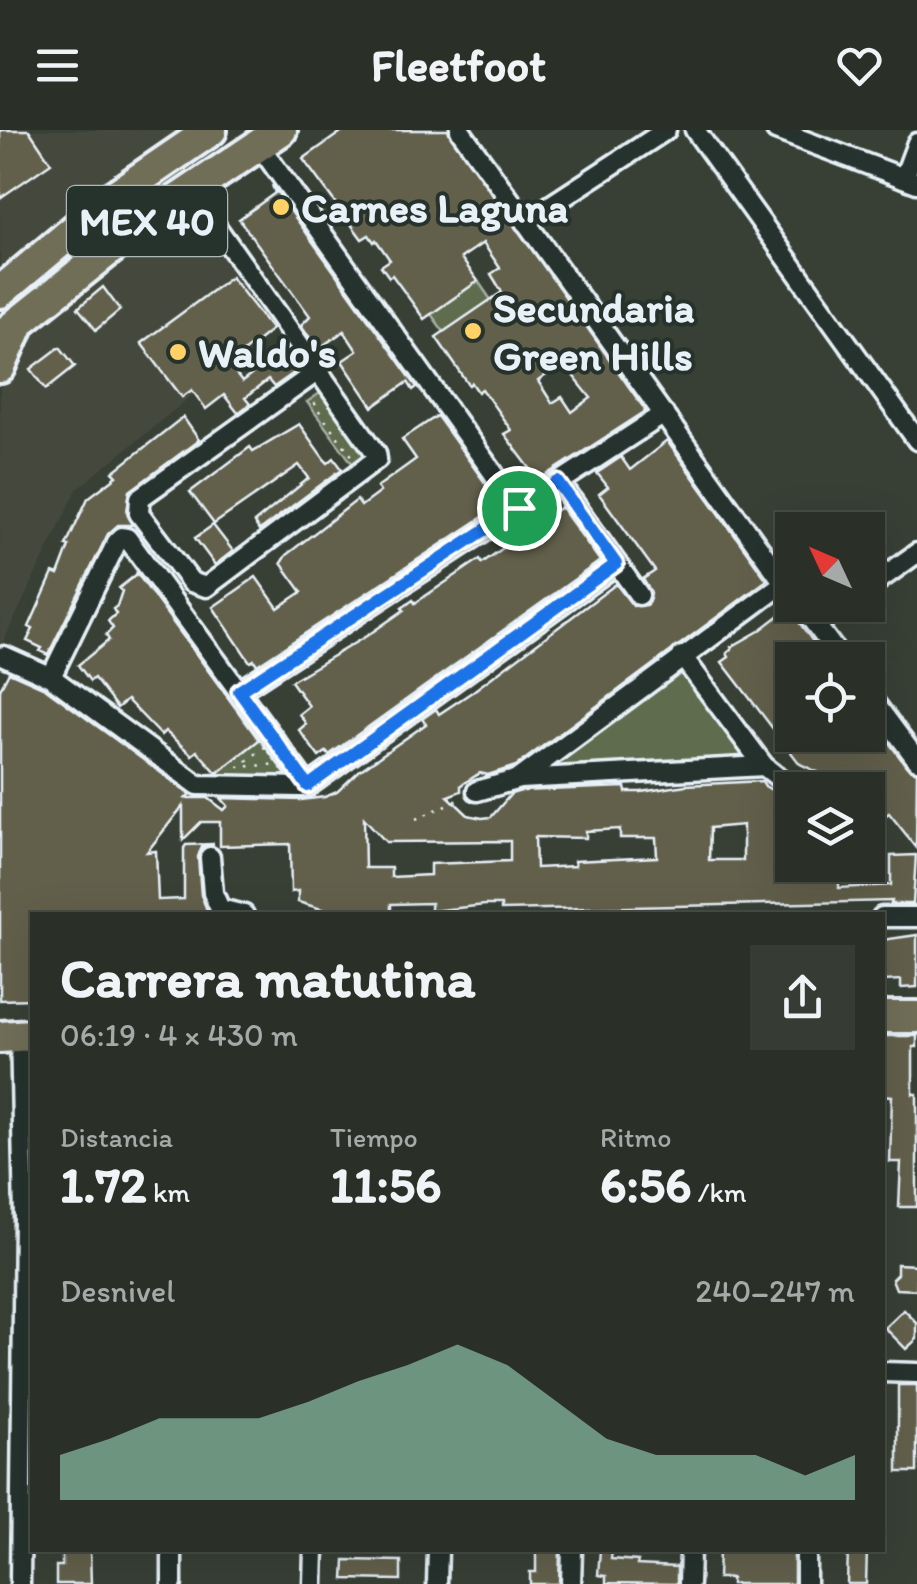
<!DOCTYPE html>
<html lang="es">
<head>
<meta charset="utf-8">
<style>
  :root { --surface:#2a3028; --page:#363c34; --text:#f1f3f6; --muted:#a5a9a8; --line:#464b45; --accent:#8abfa5 }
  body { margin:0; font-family:Itim,sans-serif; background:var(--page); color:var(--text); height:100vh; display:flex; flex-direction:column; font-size:38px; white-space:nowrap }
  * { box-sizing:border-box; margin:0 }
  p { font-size:32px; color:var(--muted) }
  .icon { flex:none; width:55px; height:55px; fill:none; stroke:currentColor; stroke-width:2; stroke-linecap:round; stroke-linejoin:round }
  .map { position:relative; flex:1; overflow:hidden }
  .drawer { position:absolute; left:30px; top:782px; width:855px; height:640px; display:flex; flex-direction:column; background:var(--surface); border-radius:0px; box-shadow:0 10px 40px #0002,0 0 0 2px var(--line) }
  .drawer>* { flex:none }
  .needle { width:65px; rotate:314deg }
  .controls { position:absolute; left:775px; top:382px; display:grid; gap:20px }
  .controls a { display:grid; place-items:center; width:110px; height:110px; border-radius:0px; background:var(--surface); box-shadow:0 10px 40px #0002,0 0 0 2px var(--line); font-size:50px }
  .pin { position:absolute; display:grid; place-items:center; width:85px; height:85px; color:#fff; margin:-42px; border:5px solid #fff; border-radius:50%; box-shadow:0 2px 10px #0007 }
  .round { display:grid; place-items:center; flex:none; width:105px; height:105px; border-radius:0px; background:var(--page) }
  .head { display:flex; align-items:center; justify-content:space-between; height:170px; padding:0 30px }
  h1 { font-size:55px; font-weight:800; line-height:75px }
  .figures { display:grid; grid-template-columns:repeat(3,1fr); gap:15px; height:170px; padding:10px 30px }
  .figures div { display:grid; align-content:center }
  .figures b { font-size:50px; font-weight:800 }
  .figures small { font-size:28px; font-weight:400 }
  .figures p { font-size:28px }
  .chart { height:280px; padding:20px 30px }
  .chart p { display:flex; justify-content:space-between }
  .chart svg { width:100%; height:180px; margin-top:10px; fill:var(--accent); opacity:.7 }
  header { display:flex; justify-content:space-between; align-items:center; height:130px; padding:0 30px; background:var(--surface); font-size:45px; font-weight:800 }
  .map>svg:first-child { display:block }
  .built { fill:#454a3d }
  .green { fill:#5e6c4e; stroke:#a3aea3; stroke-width:2.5 }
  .building { fill:#62604c; stroke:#e8f1f8; stroke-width:2.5; fill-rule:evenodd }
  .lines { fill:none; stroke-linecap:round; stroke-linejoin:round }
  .street-casing { stroke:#e8f1f8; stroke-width:25 }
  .highway-casing { stroke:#e8f1f8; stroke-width:38 }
  .path { stroke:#e8f1f8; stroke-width:2.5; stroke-dasharray:2.5 8; stroke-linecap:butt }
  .street { stroke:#26332d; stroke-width:18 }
  .highway { stroke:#716e59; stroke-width:30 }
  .route-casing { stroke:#fff; stroke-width:20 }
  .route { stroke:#1a73e8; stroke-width:12 }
  .poi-dot { fill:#ffd166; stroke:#26332d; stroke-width:4 }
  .labels { text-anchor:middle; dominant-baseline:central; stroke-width:8; stroke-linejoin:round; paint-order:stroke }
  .shield { fill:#26332d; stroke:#aeb8bb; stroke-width:2.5 }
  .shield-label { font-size:40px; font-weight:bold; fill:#e8f1f8 }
  .poi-label { font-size:42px; font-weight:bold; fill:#e8f1f8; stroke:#26332d; text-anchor:start }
</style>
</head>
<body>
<header><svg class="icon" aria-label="menu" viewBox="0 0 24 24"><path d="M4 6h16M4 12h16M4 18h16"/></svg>Fleetfoot<svg class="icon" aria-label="heart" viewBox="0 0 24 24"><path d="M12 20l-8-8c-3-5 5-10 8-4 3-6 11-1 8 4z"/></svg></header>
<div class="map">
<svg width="917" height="1454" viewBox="0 0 917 1454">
  <rect width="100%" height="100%" fill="#384036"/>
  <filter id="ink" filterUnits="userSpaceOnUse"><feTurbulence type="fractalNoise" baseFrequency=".01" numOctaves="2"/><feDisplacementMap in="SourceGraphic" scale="20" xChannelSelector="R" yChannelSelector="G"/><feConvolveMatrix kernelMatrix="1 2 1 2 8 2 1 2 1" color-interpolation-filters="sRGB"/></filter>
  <g filter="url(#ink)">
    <path class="built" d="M0,0H181L162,14L292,184L77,359L0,518Z"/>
    <g class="green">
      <path d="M478,151L491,170L444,202L431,184Z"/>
      <path d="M326,259L378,324L358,341L307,272Z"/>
      <path d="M688,533L764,629L540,643Z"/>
      <path d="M269,601L298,649L212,647Z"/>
    </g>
    <g class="building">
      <path d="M0,0H29L51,33L0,68Z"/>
      <path d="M344,0H448L646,281L539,350L504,304L511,300L482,259L478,262L472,253L469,255L436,207L502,162L491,144L500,138L483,113L461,128L478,151L424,189L392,145L389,147L381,136L390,130L376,110L374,112L369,105L362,109L303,29ZM563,233L591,268L572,282L562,267L552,273L538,251Z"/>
      <path d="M272,55L417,257L413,260L408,252L373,277L342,231L357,221L344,201L318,219L301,195L310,186L239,89L275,63Z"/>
      <path d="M231,147L272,199L228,234L242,252L280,223L274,215L281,210L301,238L274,257L268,250L245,268L250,274L238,283L224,265L206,279L192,260L182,267L141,213Z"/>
      <path d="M103,157L120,180L96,200L78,178Z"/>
      <path d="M60,217L75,236L46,259L31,239Z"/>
      <path d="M437,286L501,375L257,535L254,530L250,532L213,477L256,447L278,478L302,462L281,433L286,425L357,370L361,376L380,362L377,357L416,329L402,309Z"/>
      <path d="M183,287L199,310L130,361L127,382L133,395H118L108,404L48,525L40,521L42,518L27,511L33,499L29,497L53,443L58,445L69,416L66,415L88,368L117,346L113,342Z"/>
      <path d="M299,294L324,329L328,333L334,328L342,339L259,401L254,393L309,348L299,335L214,394L190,362L250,317L253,321Z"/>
      <path d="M667,311L767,450L516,636L488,645L480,643L461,655V661L448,666L468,685L482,688L491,687L511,664L521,661L625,657L626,662H641L686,655L762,651L765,656L792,672V698H786V722L792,721V735H839V758L891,755V726L916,725L913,774H891L892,771L501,780V775H485L431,781V773L391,774V783L342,785L298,772V761L291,762L290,714L220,716V692H201L183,710V676L147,722L156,721L158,770L184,769V718L186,715L214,714L202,717L198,727L201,765L209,785H32V869L0,870V559L9,542L45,558L190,664L186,668H208L224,680L228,676L221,668L301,670L325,667L337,662L359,641L426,594L422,589L436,579L439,584L472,562L616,454L633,476L647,475L651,463L643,449L655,441L599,364L608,357L597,343L621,327L630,340ZM364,688L386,712L510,711V731L430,734V745L391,747V738H365ZM743,695V730H709L710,698ZM620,699V708H656L657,727L574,731L575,736L536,738L535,707L586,708V701Z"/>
      <path d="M561,377L600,431L329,625L326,622L319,627L299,600L306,594L299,584L309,576L291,551L368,505L404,480L402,478L413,470L415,473L480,429L482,433Z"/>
      <path d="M213,395L233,421L215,435L195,408Z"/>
      <path d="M136,442L259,610L217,643L197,621L192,625L165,601L161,605L127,570L117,578L94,548L90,551L78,535L109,510L106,505L113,498L108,491L116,484L113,479L117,476L122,461L119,458L137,444Z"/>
      <path d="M789,478L826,530H792V605H868V584L907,637L917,642L916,717L889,683L868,698V660H844L835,650L800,634L722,532L729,527L727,523L732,519L731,517L759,501Z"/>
      <path d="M917,805V857L901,858V850L884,851L882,810Z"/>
      <path d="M882,906H917V917H913V964H917V1077H899L901,1032H890L892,966L882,965Z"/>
      <path d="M897,1134L917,1135V1160L896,1159L892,1149L897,1144Z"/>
      <path d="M904,1180L917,1193V1209L906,1219L885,1198Z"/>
      <rect x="898" y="1255" width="19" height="87"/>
      <path d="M62,1420H90L91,1454H56V1436H62Z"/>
      <path d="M536,1420H560L559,1454H530V1442H536Z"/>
      <path d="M600,1420H612L611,1429L638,1431L637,1435L677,1437V1454L606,1453V1446L598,1445Z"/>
      <path d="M719,1420H794V1454H731V1448H718Z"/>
      <path d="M848,1420H867L866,1454H847Z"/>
      <path d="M345,1430L401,1431V1450L344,1449Z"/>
    </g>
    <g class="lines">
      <g class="street-casing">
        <g id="street">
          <path d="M460,0L792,464"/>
          <path d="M695,0L917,310"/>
          <path d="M776,0L917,53"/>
          <path d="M259,15L519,379"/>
          <path d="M904,48L917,13"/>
          <path d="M191,61L376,323L377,329L206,457L191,452L139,383L140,368L318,241"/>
          <path d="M525,92L666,0"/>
          <path d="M559,352L639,465"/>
          <path d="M868,458L917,423"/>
          <path d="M801,475L842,530"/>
          <path d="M816,495L843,475"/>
          <path d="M4,526L51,547L198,655L301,657L308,656L617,434"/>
          <path d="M682,526L764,636L794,660"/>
          <path d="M51,547L117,412L122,407L127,408L308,656"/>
          <path d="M239,561L664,284"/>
          <path d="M868,564L917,630"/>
          <path d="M519,649L784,453"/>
          <path d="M477,661L519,649L764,636"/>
          <path d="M210,727L213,763L220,779L244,785"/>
          <path d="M882,787H917"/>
          <path d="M882,1242L917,1243"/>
          <path d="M20,1454L24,1088L20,900"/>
          <path d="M172,1454V1420"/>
          <path d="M313,1454L314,1420"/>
          <path d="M437,1454L438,1420"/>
          <path d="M571,1454L572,1420"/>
          <path d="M689,1454L690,1420"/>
          <path d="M806,1454V1420"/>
        </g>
      </g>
      <g class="highway-casing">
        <g id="highway">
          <path d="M0,162L116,65L211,0"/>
          <path d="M0,207L139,96L281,0"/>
          <path d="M0,237L20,191"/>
          <path d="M882,887H917"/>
          <path d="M0,907L32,905"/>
        </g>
      </g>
      <g class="path">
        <path d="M328,264L373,324L359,335L314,275Z"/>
        <path d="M266,616L280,634L239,637Z"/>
        <path d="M416,689L462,668"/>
      </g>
      <use href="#street" class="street"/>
      <use href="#highway" class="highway"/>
    </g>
  </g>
  <g class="lines" filter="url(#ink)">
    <g class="route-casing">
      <path id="route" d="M558,352L616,434L308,656L239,561Z"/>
    </g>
    <use href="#route" class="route"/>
  </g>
  <g class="poi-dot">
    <circle cx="281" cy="77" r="10"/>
    <circle cx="473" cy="201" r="10"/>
    <circle cx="178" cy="222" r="10"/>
  </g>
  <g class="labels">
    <rect class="shield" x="67" y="56" width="160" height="70" rx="8"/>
    <g class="shield-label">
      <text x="147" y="91">MEX 40</text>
    </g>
    <g class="poi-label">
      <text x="301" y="77">Carnes Laguna</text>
      <text x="493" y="177">Secundaria<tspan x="493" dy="48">Green Hills</tspan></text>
      <text x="198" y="222">Waldo's</text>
    </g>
  </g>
</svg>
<div class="controls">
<a><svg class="needle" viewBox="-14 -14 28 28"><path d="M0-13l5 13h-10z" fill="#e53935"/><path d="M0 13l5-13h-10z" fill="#a5a9a8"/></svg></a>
<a><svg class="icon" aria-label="locate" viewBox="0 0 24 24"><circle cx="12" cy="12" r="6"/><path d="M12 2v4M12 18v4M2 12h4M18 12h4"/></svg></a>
<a><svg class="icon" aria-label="layers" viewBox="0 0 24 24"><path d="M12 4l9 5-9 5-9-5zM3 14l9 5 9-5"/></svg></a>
</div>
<div class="pin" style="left:519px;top:378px;background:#1e9e55"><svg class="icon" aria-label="arrive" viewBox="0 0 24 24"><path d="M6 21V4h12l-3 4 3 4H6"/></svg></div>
<section class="drawer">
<div class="head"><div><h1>Carrera matutina</h1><p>06:19 · 4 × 430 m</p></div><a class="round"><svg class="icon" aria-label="share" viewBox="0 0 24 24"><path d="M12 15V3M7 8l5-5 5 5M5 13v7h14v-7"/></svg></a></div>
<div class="figures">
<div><p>Distancia</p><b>1.72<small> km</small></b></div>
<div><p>Tiempo</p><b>11:56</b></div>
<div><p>Ritmo</p><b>6:56<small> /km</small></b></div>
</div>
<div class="chart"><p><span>Desnivel</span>240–247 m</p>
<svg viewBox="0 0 160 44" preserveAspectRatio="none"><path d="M0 44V33L10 29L20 24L30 24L40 24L50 20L60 15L70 11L80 6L90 11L100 20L110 29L120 33L130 33L140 33L150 38L160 33V44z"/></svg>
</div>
</section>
</div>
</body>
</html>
